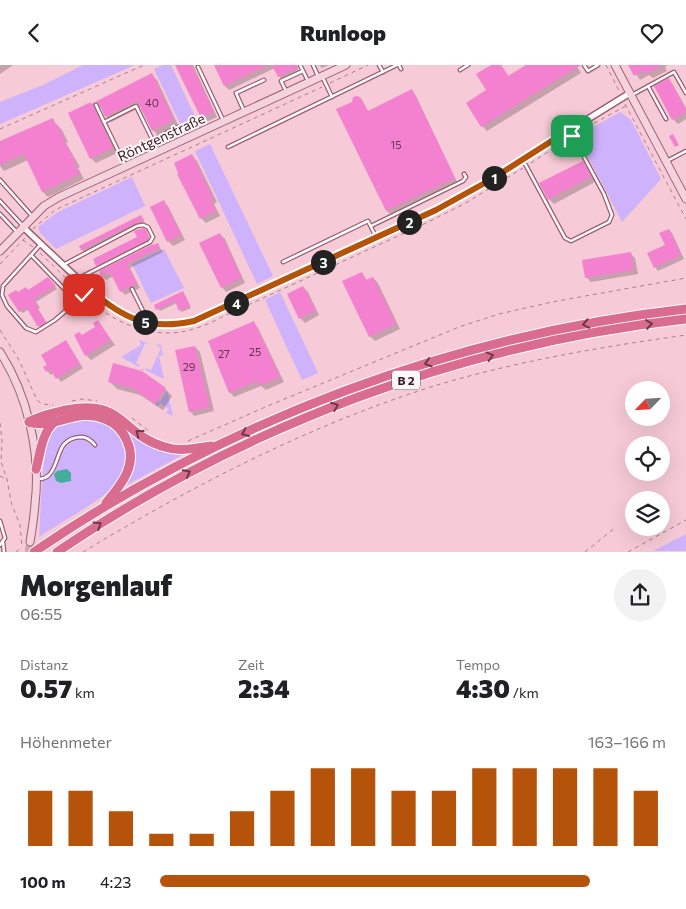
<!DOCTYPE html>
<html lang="de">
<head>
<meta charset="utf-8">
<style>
  :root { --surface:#fff; --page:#f2f2f2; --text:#202124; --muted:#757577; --accent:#b45309 }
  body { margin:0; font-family:Commissioner,sans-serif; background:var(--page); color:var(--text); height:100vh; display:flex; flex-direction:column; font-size:19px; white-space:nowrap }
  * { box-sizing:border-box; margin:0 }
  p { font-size:16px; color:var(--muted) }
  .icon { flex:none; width:28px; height:28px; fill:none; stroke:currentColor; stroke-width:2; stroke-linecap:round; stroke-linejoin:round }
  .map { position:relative; height:487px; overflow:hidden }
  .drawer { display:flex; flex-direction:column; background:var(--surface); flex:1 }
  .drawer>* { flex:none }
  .needle { width:32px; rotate:245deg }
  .fabs { position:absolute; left:625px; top:316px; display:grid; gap:10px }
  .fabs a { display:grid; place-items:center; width:45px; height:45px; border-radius:50%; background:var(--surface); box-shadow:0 5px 20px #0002; font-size:25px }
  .pin { position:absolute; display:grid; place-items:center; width:42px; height:42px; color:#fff; margin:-21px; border-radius:10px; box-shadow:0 2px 8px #0006 }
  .km { position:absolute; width:25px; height:25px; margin:-12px; border-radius:50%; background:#222; color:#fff; font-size:14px; line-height:25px; text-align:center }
  .round { display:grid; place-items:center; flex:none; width:52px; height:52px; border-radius:26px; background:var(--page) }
  .headline { display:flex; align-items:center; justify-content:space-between; height:85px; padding:0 20px }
  h1 { font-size:28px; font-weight:800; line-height:38px }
  .metrics { display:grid; grid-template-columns:repeat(3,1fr); gap:8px; height:85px; padding:5px 20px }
  .metrics div { display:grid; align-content:center }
  .metrics b { font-size:25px; font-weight:800 }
  .metrics small { font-size:14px; font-weight:400 }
  .metrics p { font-size:14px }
  .chart { height:140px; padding:10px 20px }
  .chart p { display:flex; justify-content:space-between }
  .chart svg { width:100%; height:90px; margin-top:5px; stroke:var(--accent); stroke-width:6 }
  ul { padding:0 20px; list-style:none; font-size:16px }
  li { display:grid; grid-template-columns:80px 60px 1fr; align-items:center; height:38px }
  li i { height:12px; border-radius:6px; background:var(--accent) }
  header { display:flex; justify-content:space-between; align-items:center; height:65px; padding:0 20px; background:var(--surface); font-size:22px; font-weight:800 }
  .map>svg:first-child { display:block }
  .green { fill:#ceb3fc }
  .water { fill:#44ad9c }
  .shadow { fill:#0003 }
  .building { fill:#f381cf }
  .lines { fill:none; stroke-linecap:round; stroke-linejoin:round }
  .secondary-tunnel { stroke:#d0a7b2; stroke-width:7; stroke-dasharray:7 3.5; stroke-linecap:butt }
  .lane-casing { stroke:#9e5e71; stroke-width:5 }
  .street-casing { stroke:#9e5e71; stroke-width:8 }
  .secondary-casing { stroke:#9e5e71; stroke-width:9 }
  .highway-casing { stroke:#fff; stroke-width:11 }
  .path { stroke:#a5818b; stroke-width:1; stroke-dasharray:4 4; stroke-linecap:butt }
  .lane { stroke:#fff; stroke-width:2.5 }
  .street { stroke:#fff; stroke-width:5 }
  .secondary { stroke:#f4d3de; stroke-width:7 }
  .highway { stroke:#da6c90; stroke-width:9 }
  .oneway { stroke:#6f384a }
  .route-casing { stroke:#fff; stroke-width:10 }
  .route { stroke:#b45309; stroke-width:6 }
  .labels { text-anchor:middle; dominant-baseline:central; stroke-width:4; stroke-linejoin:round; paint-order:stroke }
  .number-label { font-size:11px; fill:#65354f }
  .shield { fill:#fef6f8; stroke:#725d64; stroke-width:1 }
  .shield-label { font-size:12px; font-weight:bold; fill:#361c24 }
  .street-label { font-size:14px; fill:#361c24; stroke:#fef6f8 }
</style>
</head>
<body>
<header><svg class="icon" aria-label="back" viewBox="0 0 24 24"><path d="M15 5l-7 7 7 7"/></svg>Runloop<svg class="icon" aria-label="heart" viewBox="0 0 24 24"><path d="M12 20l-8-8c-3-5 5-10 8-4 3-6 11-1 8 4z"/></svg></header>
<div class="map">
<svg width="686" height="487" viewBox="0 0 686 487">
  <rect width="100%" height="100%" fill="#f6cad6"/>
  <g class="green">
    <path d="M83,0H135L0,59V37L43,20Z"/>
    <path d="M163,0H171L199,60L184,67L154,4Z"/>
    <path d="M620,47L631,55L661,114L622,157L577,71Z"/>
    <path d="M210,79L273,211L257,219L195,86Z"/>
    <path d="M132,112L145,141L56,184L40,168L38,162L58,147Z"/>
    <path d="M164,184L184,223L151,238L132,199Z"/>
    <path d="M280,227L318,308L302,315L265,235Z"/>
    <path d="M139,275L150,279L145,278L136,298L140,300L139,302L121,292L141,280Z"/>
    <path d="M158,279L161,280L163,290L159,291L164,314L145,305L146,303L151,305L161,283L157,280Z"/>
    <path d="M167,325L173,351L166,348L169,344L160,338L157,342L155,340L158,336L160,337Z"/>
    <path d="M79,345C114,344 124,364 151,380C162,386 174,387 186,388L123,422C128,415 133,406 133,397C136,373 116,350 92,347C81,346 69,350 57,352L56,351Z"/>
    <path d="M87,353C104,358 121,364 125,383C132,415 102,432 79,447C66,455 52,463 39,472C41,451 41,375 54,362C61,355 78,355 87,353Z"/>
    <path d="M686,469V486H653Z"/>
  </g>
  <path class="water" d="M67,404L71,408V416L61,418L56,416L54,409L57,406Z"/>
  <g class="shadow">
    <path d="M0,0H13L0,9Z"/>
    <path d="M177,0H193L217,52L206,57L202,52Z"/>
    <path d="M215,0H296L300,8L283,16L279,11L275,3L229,25L225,21Z"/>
    <path d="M319,0H329L322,3Z"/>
    <path d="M493,0H501L509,12L529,0H576L581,8L487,66L482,61Z"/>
    <path d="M630,0H668L665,2L667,6L653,13L649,10L640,15Z"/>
    <path d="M152,10L157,15L178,60L158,70L153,65L141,42L111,57L106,51L102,43L99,42L98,47L117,88L96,98L91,93L90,38L92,40Z"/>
    <path d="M669,15L673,20L686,43V54L678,59L673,54Z"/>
    <path d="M411,26L415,29L457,117L390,149L387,146L364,41L369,47Z"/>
    <path d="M52,55L62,65L68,77L66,78L80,102L78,103L84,114L48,132L43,127L28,95L4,106L0,101V78Z"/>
    <path d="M192,91L197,96L217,137L214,139L220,151L206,158L201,153Z"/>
    <path d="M582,98L587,102L595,117L554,139L549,134Z"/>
    <path d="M163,137L168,141L185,175L173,181L168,176Z"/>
    <path d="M141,151L144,155L145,160L139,161L85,188L82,185L80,181Z"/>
    <path d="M669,165L672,168L684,194L658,206L655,202L666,180Z"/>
    <path d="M146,168L152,176L151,178L100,203L97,200Z"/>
    <path d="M220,169L225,174L245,218L226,227L222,222Z"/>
    <path d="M157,179L163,187L130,203L140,223L125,230L121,226L114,211L106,215L102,211L100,207Z"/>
    <path d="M630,188L635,193L638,209L591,217L586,212Z"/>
    <path d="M362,209L368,216L373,213L378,218L400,264L375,276L370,271Z"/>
    <path d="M48,214L57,224L36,237L40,243L38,244L48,260L42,264L29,244L23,248L20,246L18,228L29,226Z"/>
    <path d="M303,222L308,227L319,250L305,258L300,253Z"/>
    <path d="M185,230L191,243L182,247L177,238L160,246L158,244Z"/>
    <path d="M98,257L115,280L91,295L86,290L76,270L82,271L97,262Z"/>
    <path d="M254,258L258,263L284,317L266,325L261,321L234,332L230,327Z"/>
    <path d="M66,276L83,303L61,317L54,308L51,310L47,306L48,300Z"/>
    <path d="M195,282L200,287L214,346L194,351L190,346Z"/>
    <path d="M109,316L165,324L172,331L163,345L140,330L117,324Z"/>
  </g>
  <g class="building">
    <path d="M175,0H191L214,47L201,53Z"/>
    <path d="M214,0H268L224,21Z"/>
    <path d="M272,0H297L298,3L278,12Z"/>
    <path d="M491,0H501L508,11L526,0H581L481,62L466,38L486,25L476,9Z"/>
    <path d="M628,0H664L647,9L645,5L634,11Z"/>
    <path d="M152,8L174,55L152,66L137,36L105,52L99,38L95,37L93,41L113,83L90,94L68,48L91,37V39Z"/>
    <path d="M669,13L686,45V47L672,55L654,21Z"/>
    <path d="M412,24L455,113L386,146L336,44L352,37L353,32L357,31L361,33L368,46Z"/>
    <path d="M53,53L56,60L57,59L64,72H62L76,97L74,98L80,109L42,127L24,89L0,100V76Z"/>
    <path d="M673,69L679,80L675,82L669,71Z"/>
    <path d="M192,89L213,133L210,134L216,146L200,154L177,109L178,108L174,98Z"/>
    <path d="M583,96L591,112L548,135L539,118Z"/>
    <path d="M164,135L181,170L167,177L150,142Z"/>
    <path d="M141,150L143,155L142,157L136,158L81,185L79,181Z"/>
    <path d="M143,163L146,164L149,172L148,175L96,201L93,194L137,172L134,166Z"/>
    <path d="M669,164L681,190L654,203L647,188L665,180L659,168Z"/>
    <path d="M220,168L242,213L221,223L199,178Z"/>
    <path d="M158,178L160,183L127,199L137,218L120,227L110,207L101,211L99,206L153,179V180Z"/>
    <path d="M631,187L634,205L585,213L582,195Z"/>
    <path d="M362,207L366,215L373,212L396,259L369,272L342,216Z"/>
    <path d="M48,212L56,221L34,234L38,240L36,241L46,257L38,262L26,242L19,247L8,230L16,225L18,227L26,222L28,225Z"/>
    <path d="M303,221L316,245L299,254L287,229Z"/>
    <path d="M183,226L190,241L179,246L175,236L156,245L154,240Z"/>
    <path d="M98,255L111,275L85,291L74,270L79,267L82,270L95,262L93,258Z"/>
    <path d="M254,256L280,312L260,321L257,316L229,328L208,276Z"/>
    <path d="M66,275L80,299L56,314L50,304L46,307L43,302L47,300L41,290Z"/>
    <path d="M195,281L210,342L189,347L175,285Z"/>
    <path d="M113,298L142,306L166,323L155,339L132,323L108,317Z"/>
  </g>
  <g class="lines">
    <path class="secondary-tunnel" d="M28,487L30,477"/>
    <g class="lane-casing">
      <g id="lane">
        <path d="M300,0L308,16"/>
        <path d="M313,0L318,11"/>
        <path d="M379,0L383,7"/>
        <path d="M399,0L401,4"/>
        <path d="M584,0L588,6L598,0"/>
        <path d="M198,2L223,55"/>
        <path d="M460,5L468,0"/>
        <path d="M323,13L332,32"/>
        <path d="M648,21L666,54"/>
        <path d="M286,26L281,16L303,6"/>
        <path d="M632,30L674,7L686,28"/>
        <path d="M96,40L104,57"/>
        <path d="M244,46L236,28L264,15"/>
        <path d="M152,75L178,62"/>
        <path d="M228,82L397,0"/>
        <path d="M523,95L565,173L571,176L609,157L612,150L604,129L570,66"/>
        <path d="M667,96L686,86"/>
        <path d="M125,100L104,57L136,41L158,86"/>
        <path d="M0,115L32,151"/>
        <path d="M0,136L23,161"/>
        <path d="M0,149L16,166"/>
        <path d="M371,161L463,116L466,112L464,109"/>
        <path d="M41,179L3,221L2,230L7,241L26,263L36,267L55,255L90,225"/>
        <path d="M31,190L76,236"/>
        <path d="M283,197L368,156L376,172"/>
        <path d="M63,200L137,161L143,160L148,162L153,172L150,177L79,213"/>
        <path d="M132,224L143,246L142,256"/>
        <path d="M38,414C42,414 46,413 49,410C61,398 55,373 81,372C87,372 91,375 95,380"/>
        <path d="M0,456L5,473L0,480"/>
        <path d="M3,477L4,487"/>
      </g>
    </g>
    <g class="street-casing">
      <path id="street" d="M23,162C41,179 59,196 77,213C114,248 140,268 194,256L436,145L491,114L630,28"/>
    </g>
    <g class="secondary-casing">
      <g id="secondary">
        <path d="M615,0L686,134"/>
        <path d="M0,186L44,141L59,132L346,0"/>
        <path d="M0,287C28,331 41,388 35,439C34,452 32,465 30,477"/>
      </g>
    </g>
    <g class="highway-casing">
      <g id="highway">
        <path d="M29,357C40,350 53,348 66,345C124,333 121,370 165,382C180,387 196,383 211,381"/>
        <path d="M29,357C55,365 76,342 105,354C115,358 123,366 127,376C138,400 121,420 106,438"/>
        <path d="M36,404C41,387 41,370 54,357"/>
        <path d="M34,487C227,355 454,270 686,244"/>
        <path d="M57,487C244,360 462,279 686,254"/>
      </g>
    </g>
    <g class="path">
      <path d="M606,0L620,28"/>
      <path d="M330,18L368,0"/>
      <path d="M625,39L686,154"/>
      <path d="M587,62L626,41"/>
      <path d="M0,64L144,0"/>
      <path d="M531,98L569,73"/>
      <path d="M33,164L55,145L322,22"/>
      <path d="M23,175L33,182"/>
      <path d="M40,188L80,227"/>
      <path d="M0,199L25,173"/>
      <path d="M87,233C112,257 151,274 186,266C199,263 211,258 222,252L424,159L464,139L523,103"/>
      <path d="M0,265L19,295L37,335L42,339L53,340"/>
      <path d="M142,305L143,304"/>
      <path d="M72,336L82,334L97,336"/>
      <path d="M132,353L149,366"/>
      <path d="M0,358L2,375L1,397L7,414L11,437L20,460L22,483"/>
      <path d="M188,376L270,340L459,262L499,249L552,237L686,213"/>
      <path d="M0,411L6,414"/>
      <path d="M16,487L21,483"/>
      <path d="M83,487C194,420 310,360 434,321C517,296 601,282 686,270"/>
      <path d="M585,487L616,462"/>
      <path d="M628,487L686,455"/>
    </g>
    <use href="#lane" class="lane"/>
    <use href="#street" class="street"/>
    <use href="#secondary" class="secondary"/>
    <use href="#highway" class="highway"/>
  </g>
  <defs><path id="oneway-chevron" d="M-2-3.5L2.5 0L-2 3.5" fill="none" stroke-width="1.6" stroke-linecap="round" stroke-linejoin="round" transform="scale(1.25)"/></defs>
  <g class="oneway">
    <use href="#oneway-chevron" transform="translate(586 259) rotate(169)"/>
    <use href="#oneway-chevron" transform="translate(649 259) rotate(-8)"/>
    <use href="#oneway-chevron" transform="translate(490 291) rotate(-15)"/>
    <use href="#oneway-chevron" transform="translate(428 298) rotate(163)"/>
    <use href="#oneway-chevron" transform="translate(335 341) rotate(-21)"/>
    <use href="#oneway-chevron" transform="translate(139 368) rotate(-144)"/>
    <use href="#oneway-chevron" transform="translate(245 368) rotate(156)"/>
    <use href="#oneway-chevron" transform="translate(187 408) rotate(-28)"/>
    <use href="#oneway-chevron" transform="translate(98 460) rotate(-32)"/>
  </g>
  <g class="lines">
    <g class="route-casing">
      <path id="route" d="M84,230L90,225C124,254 149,266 194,256L436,145L492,114L569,65L572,71"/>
    </g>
    <use href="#route" class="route"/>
  </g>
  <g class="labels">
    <g class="number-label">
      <text x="152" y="37">40</text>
      <text x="396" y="79">15</text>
      <text x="255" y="286">25</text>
      <text x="224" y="288">27</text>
      <text x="189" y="301">29</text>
    </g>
    <rect class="shield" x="392" y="305.5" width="28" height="19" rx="4"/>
    <g class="shield-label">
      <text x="406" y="315">B 2</text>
    </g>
    <g class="street-label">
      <text transform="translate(161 72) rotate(-25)">Röntgenstraße</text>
    </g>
  </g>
</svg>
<div class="fabs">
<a><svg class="needle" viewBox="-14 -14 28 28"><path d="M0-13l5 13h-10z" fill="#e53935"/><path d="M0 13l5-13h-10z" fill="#757577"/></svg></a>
<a><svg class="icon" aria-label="locate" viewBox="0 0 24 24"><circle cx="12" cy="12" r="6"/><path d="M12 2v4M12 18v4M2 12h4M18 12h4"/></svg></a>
<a><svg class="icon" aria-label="layers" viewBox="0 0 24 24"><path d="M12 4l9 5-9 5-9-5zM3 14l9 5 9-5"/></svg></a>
</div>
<div class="pin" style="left:572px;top:71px;background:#1e9e55"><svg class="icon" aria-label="arrive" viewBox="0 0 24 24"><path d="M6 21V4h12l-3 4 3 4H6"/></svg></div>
<div class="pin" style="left:84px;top:230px;background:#d93025"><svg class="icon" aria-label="check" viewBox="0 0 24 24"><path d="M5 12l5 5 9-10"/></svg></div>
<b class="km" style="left:494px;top:113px">1</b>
<b class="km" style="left:409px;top:157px">2</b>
<b class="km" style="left:323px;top:197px">3</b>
<b class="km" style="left:236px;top:238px">4</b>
<b class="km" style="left:145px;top:257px">5</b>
</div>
<section class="drawer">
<div class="headline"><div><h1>Morgenlauf</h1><p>06:55</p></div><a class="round"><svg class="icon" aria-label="share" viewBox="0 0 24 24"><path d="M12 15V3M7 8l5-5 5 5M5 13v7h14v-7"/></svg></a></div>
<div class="metrics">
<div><p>Distanz</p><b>0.57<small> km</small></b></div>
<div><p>Zeit</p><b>2:34</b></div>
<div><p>Tempo</p><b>4:30<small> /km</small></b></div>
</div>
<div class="chart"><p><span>Höhenmeter</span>163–166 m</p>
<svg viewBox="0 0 160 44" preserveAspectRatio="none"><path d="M5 44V17M15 44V17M25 44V27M35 44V38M45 44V38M55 44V27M65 44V17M75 44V6M85 44V6M95 44V17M105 44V17M115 44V6M125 44V6M135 44V6M145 44V6M155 44V17"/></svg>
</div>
<ul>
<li><b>100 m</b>4:23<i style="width:85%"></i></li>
</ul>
</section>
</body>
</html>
